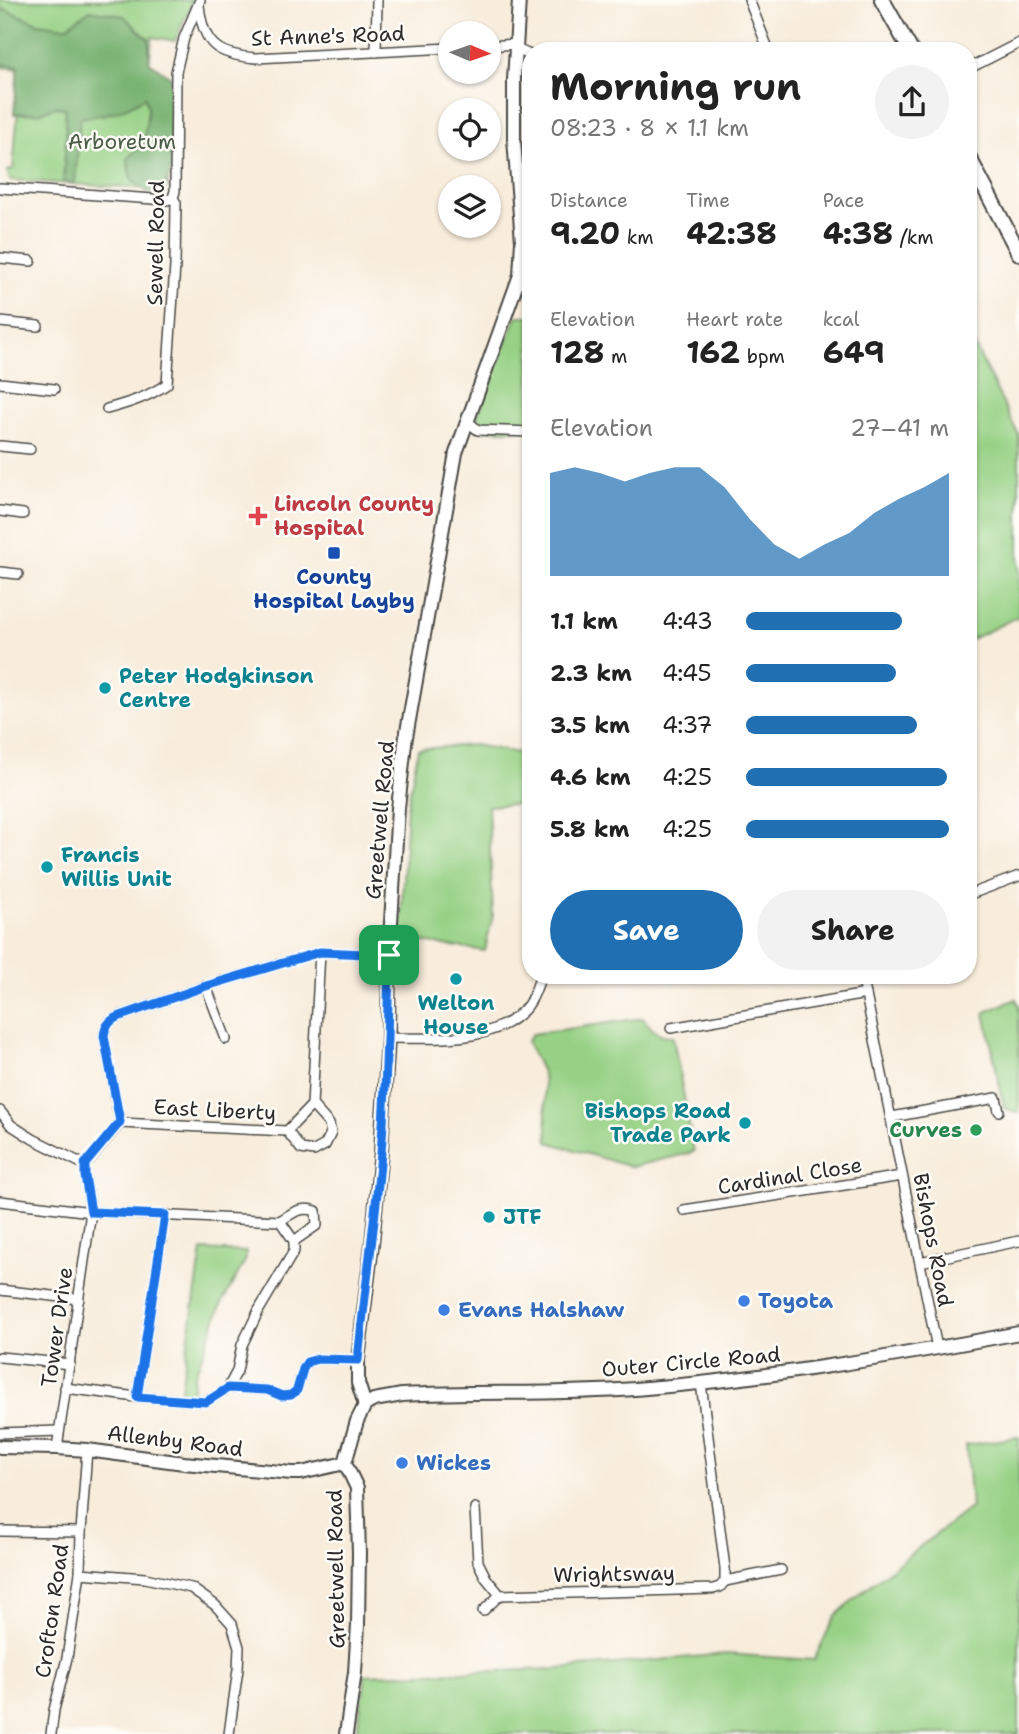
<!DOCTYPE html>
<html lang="en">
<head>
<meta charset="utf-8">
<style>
  :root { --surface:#fff; --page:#f2f2f2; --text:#222; --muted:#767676; --accent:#1f6fb2 }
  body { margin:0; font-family:"Shantell Sans",sans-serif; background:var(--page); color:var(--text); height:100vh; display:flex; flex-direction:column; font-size:26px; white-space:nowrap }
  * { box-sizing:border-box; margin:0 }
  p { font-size:23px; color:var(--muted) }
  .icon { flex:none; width:38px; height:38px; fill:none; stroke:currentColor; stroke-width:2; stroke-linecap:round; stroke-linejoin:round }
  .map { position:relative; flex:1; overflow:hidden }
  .side { position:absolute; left:522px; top:42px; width:455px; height:942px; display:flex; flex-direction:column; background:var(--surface); border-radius:28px; box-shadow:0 2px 5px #0004 }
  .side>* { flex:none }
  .needle { width:46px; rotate:92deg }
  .tools { position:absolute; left:438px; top:21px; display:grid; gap:14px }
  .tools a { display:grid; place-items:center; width:63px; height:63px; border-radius:50%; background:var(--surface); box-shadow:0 2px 5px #0004; font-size:35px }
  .pin { position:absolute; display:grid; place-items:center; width:60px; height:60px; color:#fff; margin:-30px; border-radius:14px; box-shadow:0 4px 10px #0006 }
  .round { display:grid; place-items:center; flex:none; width:74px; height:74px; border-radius:37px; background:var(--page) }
  .head { display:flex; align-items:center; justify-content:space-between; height:119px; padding:0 28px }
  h1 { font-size:38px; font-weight:700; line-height:52px }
  .figures { display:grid; grid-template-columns:repeat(3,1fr); gap:10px; height:119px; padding:7px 28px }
  .figures div { display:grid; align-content:center }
  .figures b { font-size:30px; font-weight:700 }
  .figures small { font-size:19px; font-weight:400 }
  .figures p { font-size:19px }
  .chart { height:196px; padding:14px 28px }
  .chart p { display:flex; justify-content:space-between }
  .chart svg { width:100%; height:126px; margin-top:7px; fill:var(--accent); opacity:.7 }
  .cta { display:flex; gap:14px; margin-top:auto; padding:14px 28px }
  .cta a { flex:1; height:80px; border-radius:42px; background:var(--accent); color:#fff; font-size:28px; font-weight:700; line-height:80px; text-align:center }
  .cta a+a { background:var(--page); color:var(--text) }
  ul { padding:0 28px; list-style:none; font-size:23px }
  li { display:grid; grid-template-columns:112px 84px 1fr; align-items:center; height:52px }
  li i { height:18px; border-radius:9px; background:var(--accent) }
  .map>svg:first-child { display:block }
  .green { fill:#97d185; stroke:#617e58; stroke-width:2 }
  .forest { fill:#79b372; stroke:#526f4e; stroke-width:2 }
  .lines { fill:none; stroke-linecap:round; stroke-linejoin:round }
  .street-casing { stroke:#4a4845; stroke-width:12 }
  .secondary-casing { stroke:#4a4845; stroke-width:16 }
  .primary-casing { stroke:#4a4845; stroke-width:18 }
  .street { stroke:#fff; stroke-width:9 }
  .secondary { stroke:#fff; stroke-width:12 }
  .primary { stroke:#fff; stroke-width:14 }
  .route-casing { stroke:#fff; stroke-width:14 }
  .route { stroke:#1a73e8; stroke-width:9 }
  .health-dot { fill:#e0444e; stroke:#fdfcf7; stroke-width:2.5 }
  .transit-dot { fill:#1a4fb4; stroke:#fdfcf7; stroke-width:2.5 }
  .culture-dot { fill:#0f9aa8; stroke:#fdfcf7; stroke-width:2.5 }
  .leisure-dot { fill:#2e9e5b; stroke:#fdfcf7; stroke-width:2.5 }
  .shop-dot { fill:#3f7fe0; stroke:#fdfcf7; stroke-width:2.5 }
  .labels { text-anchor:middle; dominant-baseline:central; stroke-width:5; stroke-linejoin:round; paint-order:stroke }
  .street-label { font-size:21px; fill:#2b2b2b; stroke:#fdfcf7 }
  .park-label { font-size:21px; fill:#4b5d46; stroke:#fdfcf7 }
  .health-label { font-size:21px; font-weight:bold; fill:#be3a42; stroke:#fdfcf7; text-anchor:start }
  .transit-label { font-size:21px; font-weight:bold; fill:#164399; stroke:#fdfcf7 }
  .culture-label { font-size:21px; font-weight:bold; fill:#0d838f; stroke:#fdfcf7; text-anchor:start }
  .leisure-label { font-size:21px; font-weight:bold; fill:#27864d; stroke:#fdfcf7; text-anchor:end }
  .shop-label { font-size:21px; font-weight:bold; fill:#366cbe; stroke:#fdfcf7; text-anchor:start }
</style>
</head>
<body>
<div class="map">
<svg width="1019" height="1734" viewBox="0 0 1019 1734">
  <rect width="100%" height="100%" fill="#fdfcf7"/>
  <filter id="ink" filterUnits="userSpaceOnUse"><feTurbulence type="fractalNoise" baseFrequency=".0143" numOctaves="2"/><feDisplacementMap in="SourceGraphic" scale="14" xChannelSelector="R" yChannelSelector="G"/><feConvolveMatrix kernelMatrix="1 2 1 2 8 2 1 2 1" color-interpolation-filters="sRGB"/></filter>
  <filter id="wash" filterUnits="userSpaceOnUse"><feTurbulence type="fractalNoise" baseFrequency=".00686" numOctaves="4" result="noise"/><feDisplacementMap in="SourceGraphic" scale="28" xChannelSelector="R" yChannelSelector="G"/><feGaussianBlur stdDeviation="1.57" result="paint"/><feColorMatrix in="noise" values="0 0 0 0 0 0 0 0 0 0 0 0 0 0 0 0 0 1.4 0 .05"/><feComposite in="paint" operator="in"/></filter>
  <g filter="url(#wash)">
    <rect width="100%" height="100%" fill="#f8ecdb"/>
    <g class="green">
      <path d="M0,0H193L175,41L152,37L148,75H167L168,187L164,190L10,180L7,171L13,169L21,72H55L0,67Z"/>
      <path d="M517,316H530V430H478L477,417Z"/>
      <path d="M968,332L1019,436V616L968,641Z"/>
      <path d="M474,745L519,753L530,752V803L488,806L493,915L485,951L400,939L407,807L418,749Z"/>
      <path d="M1016,999L1019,1006V1113L1004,1108L985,1012Z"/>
      <path d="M643,1018C653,1031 657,1035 673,1037L694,1152L631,1167L548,1142L543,1074L527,1042L532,1034Z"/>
      <path d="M202,1250L246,1252V1259L222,1303L194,1377L192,1395H180Z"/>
      <path d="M1019,1437V1734H356L365,1682L363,1675L558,1669L726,1654L814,1660L835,1616L863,1591L971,1507L966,1445Z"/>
    </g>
    <path class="forest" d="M4,9L38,23L66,27L90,10L124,16L149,40V62L171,77V171L165,187L150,193C132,184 128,178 128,158L144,142L148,108L145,97C121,112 108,115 80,118L75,183L63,182L66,137L65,108L55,107L39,113L14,114L18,66L0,64V13Z"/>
  </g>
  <g filter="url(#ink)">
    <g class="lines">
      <g class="street-casing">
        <g id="street">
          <path d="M749,0L769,51"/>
          <path d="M199,5C203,45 217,55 256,58L450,48"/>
          <path d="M488,46L516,44"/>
          <path d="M516,49L530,55"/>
          <path d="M376,52L377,0"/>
          <path d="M968,69L1019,43"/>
          <path d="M517,186L530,185"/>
          <path d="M0,188L167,200L173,198"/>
          <path d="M0,258L31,261"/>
          <path d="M0,322L38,326"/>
          <path d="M0,383L54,389"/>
          <path d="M107,409C129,403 148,397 167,384L175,266L176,203L173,198L175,191L176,72L184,38L200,0"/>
          <path d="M467,421L478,430L530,432"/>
          <path d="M0,446L30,449"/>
          <path d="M0,511L23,514"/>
          <path d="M0,572L18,574"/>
          <path d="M968,895L1019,876"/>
          <path d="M862,975L937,1348"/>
          <path d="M206,986L226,1039"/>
          <path d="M671,1028L866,994"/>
          <path d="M388,1038C432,1038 497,1045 528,1005C534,997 538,984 541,975"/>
          <path d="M0,1111L11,1125L33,1139L85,1165"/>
          <path d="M892,1117L996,1098L999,1111"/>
          <path d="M120,1123L287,1131L312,1105L320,952"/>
          <path d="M287,1131L301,1149L314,1151L325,1145L331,1133L329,1124L312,1105"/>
          <path d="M0,1201L91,1212L280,1221L294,1241V1251L259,1310L242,1345L237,1371L228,1388L206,1402L137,1397L65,1388"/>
          <path d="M684,1210L902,1176"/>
          <path d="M280,1221C292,1213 301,1206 316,1211L317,1225L294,1241"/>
          <path d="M920,1262L1019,1241"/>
          <path d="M0,1290L79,1299"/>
          <path d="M0,1357L70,1364"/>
          <path d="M228,1388L267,1390L282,1396L291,1395L297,1390L303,1369L307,1362L318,1359L358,1360"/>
          <path d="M137,1397L165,1215"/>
          <path d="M0,1433L59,1431"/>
          <path d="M57,1448L91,1212L85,1176V1165L120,1123L104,1036C105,1027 108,1023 115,1018L206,986L320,952L389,955"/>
          <path d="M475,1508L478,1562L486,1578L500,1595L713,1589L720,1587L725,1581V1568L701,1383"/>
          <path d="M0,1531L81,1532"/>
          <path d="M80,1573L145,1578L191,1588L215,1605L232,1624L239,1647L238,1669L229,1734"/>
          <path d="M725,1581L781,1570"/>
          <path d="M483,1611L500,1595"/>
          <path d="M51,1734L54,1710L67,1658L80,1573L81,1532L87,1450"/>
        </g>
      </g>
      <g class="secondary-casing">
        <g id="secondary">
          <path d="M365,1405L374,1400L402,1395C480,1391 558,1395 635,1389C764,1379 892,1357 1019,1333"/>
          <path d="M0,1447L57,1448L87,1450L184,1463L292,1473H301L345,1463"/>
          <path d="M346,1734L355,1672L358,1625L359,1553L357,1488L345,1463L357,1421L365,1405L358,1383V1360L372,1244L381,1151L388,1038L389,955L398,808L405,743L456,453L520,275L522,241L514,139V80L519,0"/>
        </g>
      </g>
      <g class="primary-casing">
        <g id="primary">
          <path d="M882,0L911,51"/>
          <path d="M968,156L1019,253"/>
        </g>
      </g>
      <use href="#street" class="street"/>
      <use href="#secondary" class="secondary"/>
      <use href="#primary" class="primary"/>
    </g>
  </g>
  <g class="lines" filter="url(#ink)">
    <g class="route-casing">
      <path id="route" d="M320,952L389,955C388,1021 386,1087 381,1153C375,1222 365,1291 358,1360L318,1359L307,1362L303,1369L297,1390L291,1395L282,1396L267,1390L228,1388L206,1402L137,1397L165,1215L91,1212L85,1176V1164L120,1122L104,1036C105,1027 108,1023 115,1018L206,986Z"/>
    </g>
    <use href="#route" class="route"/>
  </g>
  <path class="health-dot" d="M254.5 505.5h7v7h7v7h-7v7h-7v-7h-7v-7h7z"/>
  <rect class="transit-dot" x="327" y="546" width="14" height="14" rx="3.5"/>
  <g class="culture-dot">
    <circle cx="105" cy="688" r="7"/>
    <circle cx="47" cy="867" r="7"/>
    <circle cx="456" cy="979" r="7"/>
    <circle cx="745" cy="1123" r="7"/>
    <circle cx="489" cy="1217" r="7"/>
  </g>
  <circle class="leisure-dot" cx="976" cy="1130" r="7"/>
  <g class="shop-dot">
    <circle cx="744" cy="1301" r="7"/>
    <circle cx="444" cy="1310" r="7"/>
    <circle cx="402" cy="1463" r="7"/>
  </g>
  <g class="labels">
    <g class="street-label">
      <text transform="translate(328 36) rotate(-2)">St Anne's Road</text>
      <text transform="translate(156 243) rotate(-89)">Sewell Road</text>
      <text transform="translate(380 820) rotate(-85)">Greetwell Road</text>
      <text transform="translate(215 1110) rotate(3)">East Liberty</text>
      <text transform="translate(790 1176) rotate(-9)">Cardinal Close</text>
      <text transform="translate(933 1240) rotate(79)">Bishops Road</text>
      <text transform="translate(57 1327) rotate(-82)">Tower Drive</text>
      <text transform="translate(691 1362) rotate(-5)">Outer Circle Road</text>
      <text transform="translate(175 1441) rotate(7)">Allenby Road</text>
      <text transform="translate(336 1569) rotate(-91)">Greetwell Road</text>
      <text transform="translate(614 1574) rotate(-1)">Wrightsway</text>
      <text transform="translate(52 1611) rotate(-82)">Crofton Road</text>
    </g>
    <g class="park-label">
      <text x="122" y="142">Arboretum</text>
    </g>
    <g class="health-label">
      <text x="274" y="504">Lincoln County<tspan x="274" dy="24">Hospital</tspan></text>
    </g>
    <g class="transit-label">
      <text x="334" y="577">County<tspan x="334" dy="24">Hospital Layby</tspan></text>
    </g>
    <g class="culture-label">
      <text x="119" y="676">Peter Hodgkinson<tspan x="119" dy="24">Centre</tspan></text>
      <text x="61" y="855">Francis<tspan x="61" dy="24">Willis Unit</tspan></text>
      <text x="456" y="1003" text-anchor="middle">Welton<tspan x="456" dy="24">House</tspan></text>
      <text x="731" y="1111" text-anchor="end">Bishops Road<tspan x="731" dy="24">Trade Park</tspan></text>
      <text x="503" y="1217">JTF</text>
    </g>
    <g class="leisure-label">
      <text x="962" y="1130">Curves</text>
    </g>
    <g class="shop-label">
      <text x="758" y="1301">Toyota</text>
      <text x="458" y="1310">Evans Halshaw</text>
      <text x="416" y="1463">Wickes</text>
    </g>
  </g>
</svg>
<div class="tools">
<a><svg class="needle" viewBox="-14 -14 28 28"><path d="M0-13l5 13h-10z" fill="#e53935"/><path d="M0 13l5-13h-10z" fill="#767676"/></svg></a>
<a><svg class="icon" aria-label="locate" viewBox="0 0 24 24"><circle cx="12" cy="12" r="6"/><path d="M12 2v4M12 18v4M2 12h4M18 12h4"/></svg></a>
<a><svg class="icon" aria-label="layers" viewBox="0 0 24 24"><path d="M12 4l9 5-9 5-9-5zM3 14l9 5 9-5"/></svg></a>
</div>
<div class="pin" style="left:389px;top:955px;background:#1e9e55"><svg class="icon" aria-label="arrive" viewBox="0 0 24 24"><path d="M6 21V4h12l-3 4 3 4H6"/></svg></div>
<section class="side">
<div class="head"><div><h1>Morning run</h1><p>08:23 · 8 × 1.1 km</p></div><a class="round"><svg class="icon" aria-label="share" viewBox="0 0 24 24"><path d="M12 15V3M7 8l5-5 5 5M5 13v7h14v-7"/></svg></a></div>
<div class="figures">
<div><p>Distance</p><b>9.20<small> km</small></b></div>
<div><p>Time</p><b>42:38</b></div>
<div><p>Pace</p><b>4:38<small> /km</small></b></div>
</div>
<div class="figures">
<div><p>Elevation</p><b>128<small> m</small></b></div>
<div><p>Heart rate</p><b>162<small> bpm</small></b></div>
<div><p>kcal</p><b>649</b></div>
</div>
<div class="chart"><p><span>Elevation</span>27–41 m</p>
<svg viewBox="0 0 160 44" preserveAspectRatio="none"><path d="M0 44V8L10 6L20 8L30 11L40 8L50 6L60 6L70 13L80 24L90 33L100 38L110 33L120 29L130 22L140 17L150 13L160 8V44z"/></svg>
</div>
<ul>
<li><b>1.1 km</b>4:43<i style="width:77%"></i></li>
<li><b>2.3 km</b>4:45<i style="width:74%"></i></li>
<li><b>3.5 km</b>4:37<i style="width:84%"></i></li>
<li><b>4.6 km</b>4:25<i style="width:99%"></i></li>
<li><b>5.8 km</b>4:25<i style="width:100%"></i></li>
</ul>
<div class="cta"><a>Save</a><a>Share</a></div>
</section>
</div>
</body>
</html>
